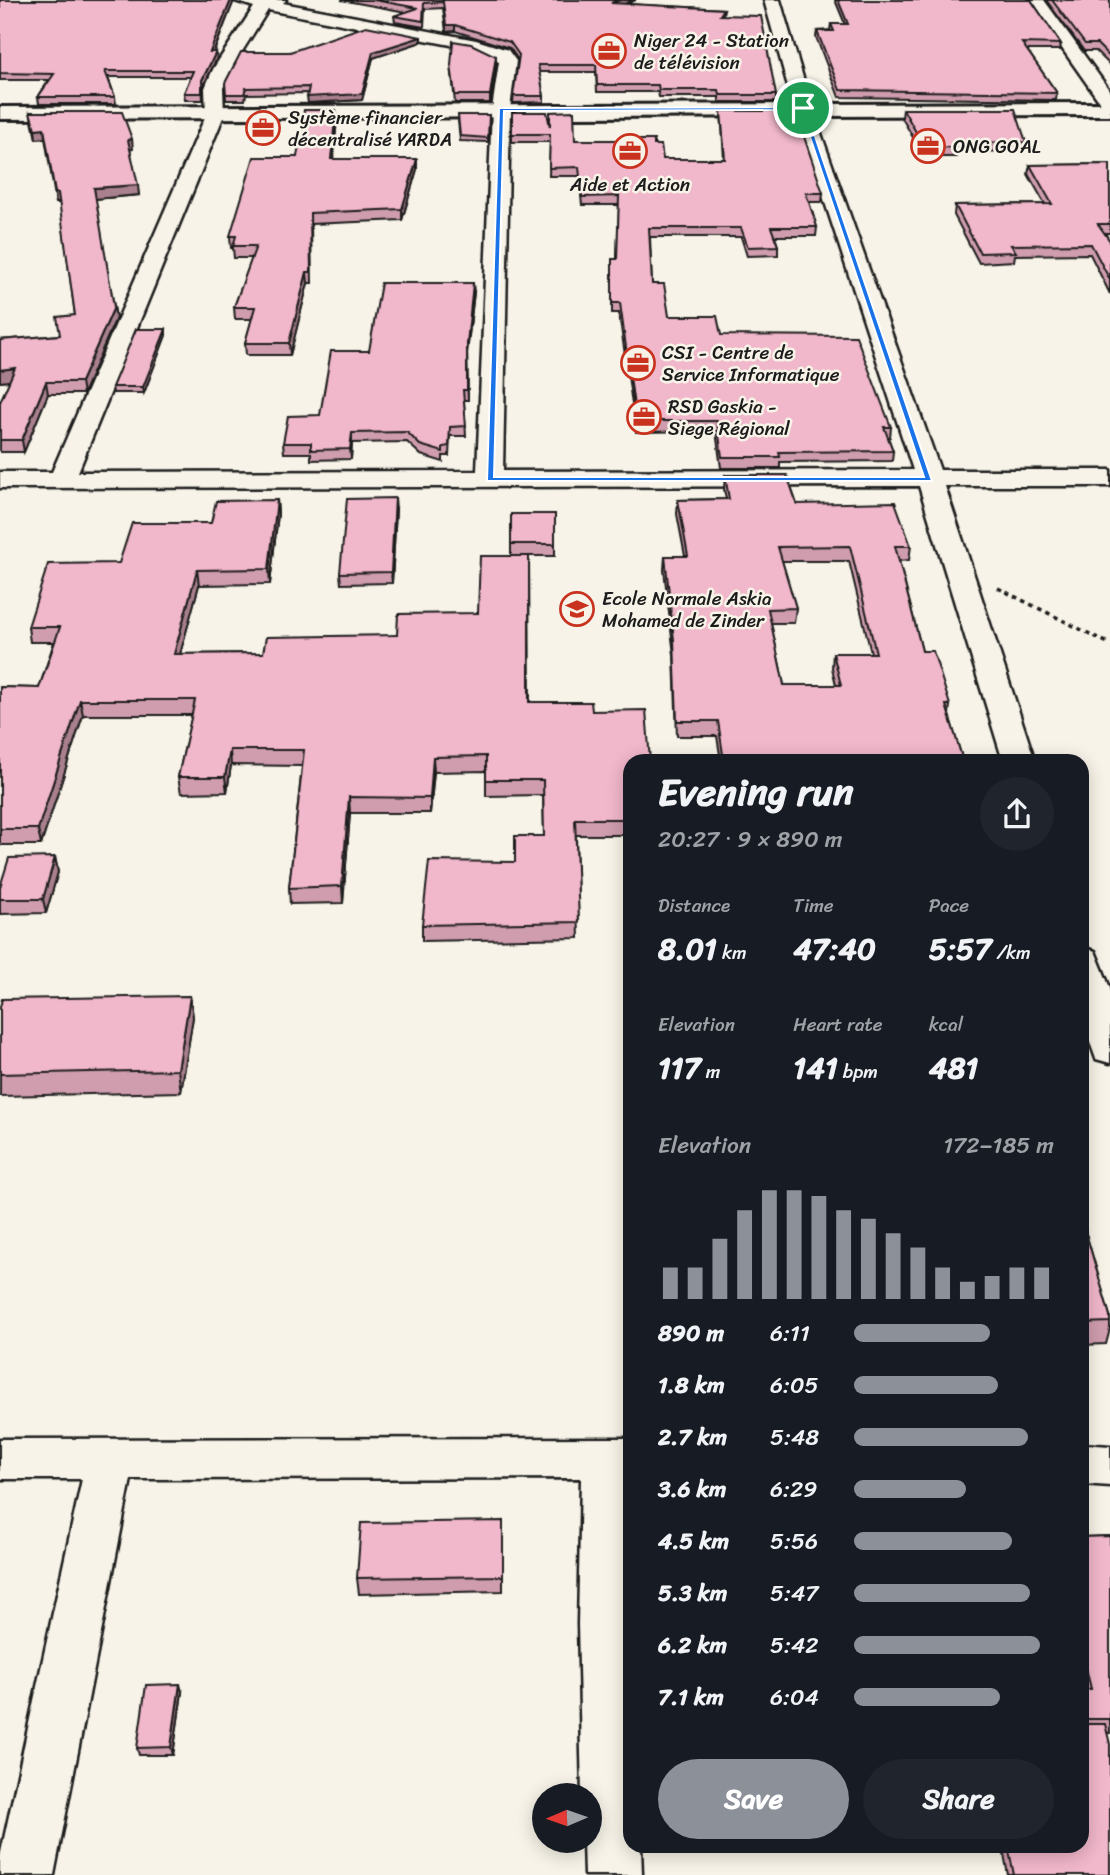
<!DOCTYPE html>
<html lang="en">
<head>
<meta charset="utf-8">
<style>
  :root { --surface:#171b24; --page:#20242c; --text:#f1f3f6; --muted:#9ea1a6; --accent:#8c9099 }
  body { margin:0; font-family:Sriracha,sans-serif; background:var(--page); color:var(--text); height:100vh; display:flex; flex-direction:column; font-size:26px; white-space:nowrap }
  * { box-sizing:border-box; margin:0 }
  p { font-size:23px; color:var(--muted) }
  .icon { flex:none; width:38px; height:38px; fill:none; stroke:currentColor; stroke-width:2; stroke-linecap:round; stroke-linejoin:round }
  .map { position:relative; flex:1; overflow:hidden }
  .sheet { position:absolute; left:623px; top:754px; width:466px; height:1099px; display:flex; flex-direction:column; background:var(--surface); border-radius:21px; box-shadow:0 4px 18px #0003 }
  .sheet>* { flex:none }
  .needle { width:46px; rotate:268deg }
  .tools { position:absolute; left:532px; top:1783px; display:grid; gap:14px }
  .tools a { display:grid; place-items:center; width:70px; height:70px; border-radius:50%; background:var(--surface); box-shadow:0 4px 18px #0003; font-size:35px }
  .pin { position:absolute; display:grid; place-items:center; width:60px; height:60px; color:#fff; margin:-30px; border:4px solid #fff; border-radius:50%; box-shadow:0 2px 7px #0007 }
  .round { display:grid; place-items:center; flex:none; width:74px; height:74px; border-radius:37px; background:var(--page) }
  .headline { display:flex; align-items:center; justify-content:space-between; height:119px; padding:0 35px }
  h1 { font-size:38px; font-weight:800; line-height:52px }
  .stats { display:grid; grid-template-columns:repeat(3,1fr); gap:10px; height:119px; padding:7px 35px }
  .stats div { display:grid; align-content:center }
  .stats b { font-size:30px; font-weight:800 }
  .stats small { font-size:19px; font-weight:400 }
  .stats p { font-size:19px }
  .chart { height:196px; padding:14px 35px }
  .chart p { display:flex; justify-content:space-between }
  .chart svg { width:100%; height:126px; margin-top:7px; stroke:var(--accent); stroke-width:6 }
  .button { display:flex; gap:14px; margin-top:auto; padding:14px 35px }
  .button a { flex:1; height:80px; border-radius:42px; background:var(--accent); color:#fff; font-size:28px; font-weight:800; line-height:80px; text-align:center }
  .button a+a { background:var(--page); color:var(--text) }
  ul { padding:0 35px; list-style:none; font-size:23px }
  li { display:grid; grid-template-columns:112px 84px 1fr; align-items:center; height:52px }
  li i { height:18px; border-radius:9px; background:var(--accent) }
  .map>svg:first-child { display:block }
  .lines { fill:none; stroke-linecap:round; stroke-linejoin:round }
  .street-casing { stroke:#1c1c1c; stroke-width:5 }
  .secondary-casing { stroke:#1c1c1c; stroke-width:6 }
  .path { stroke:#1c1c1c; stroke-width:3.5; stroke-dasharray:4.5 4.5; stroke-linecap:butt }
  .street { fill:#f7f3e8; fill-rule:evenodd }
  .secondary { fill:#f7f3e8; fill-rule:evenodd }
  .wall { fill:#cf9dae; stroke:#1c1c1c; stroke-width:2; fill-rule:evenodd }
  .shaded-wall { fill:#a9808d; stroke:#1c1c1c; stroke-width:2 }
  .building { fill:#f1b7ca; stroke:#1c1c1c; stroke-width:2; fill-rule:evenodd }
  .route { fill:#1a73e8; stroke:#fff; stroke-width:2; fill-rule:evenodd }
  .labels { text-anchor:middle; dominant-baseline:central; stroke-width:5; stroke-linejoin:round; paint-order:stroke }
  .far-poi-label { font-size:19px; fill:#1c1c1c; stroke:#f7f3e8; text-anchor:start }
</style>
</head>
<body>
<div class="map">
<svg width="1110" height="1875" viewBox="0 0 1110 1875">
  <rect width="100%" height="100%" fill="#f7f3e8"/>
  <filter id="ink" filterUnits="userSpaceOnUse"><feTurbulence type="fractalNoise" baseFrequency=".0143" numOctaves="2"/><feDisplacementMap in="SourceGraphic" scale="14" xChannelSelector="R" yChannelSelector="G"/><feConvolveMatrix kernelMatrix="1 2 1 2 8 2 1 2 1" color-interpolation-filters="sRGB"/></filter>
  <g filter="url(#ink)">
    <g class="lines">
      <g class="street-casing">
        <g id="street">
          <path d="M232,0H286L283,3L476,40L508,50L516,61L510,109L503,471L913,470L794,108L764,0H780L812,108L940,470H1110V486H945L1035,761H1003L919,486L0,488V472H52L206,115L205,88L213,69L254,7ZM268,10L472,49L499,62L492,109L477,471L78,472L224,115L223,88L231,69Z"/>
          <path d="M1028,0H1044L1110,91V109L1104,108Z"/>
          <path d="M1082,947L1095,951L1110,988V1063L1096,1059L1082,1020Z"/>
          <path d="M630,1438V1846H641L642,1875H584L583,1841H590V1796H582L578,1624L581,1478L131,1479L54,1875H0V1857L82,1479H0V1439Z"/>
          <path d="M1082,1444L1110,1446V1486L1082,1484Z"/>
        </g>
      </g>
      <g class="secondary-casing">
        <path id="secondary" d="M1110,103V115L0,119V107Z"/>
      </g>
      <path class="path" d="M998,588L1110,644"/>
      <use href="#street" class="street"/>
      <use href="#secondary" class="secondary"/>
    </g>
    <g class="wall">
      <path d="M0,0H232L233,3L214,52L217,58L203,87V100H185L184,93L191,77H108L115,97L116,104H39L38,97L49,80H0Z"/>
      <path d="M341,0H636L625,4L724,9L723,15L776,95V102H719V97H659L658,92H597L596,72H539L544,96V102L513,103L518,60L510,48L455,31L446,32L443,8L425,9L424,27L395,22L394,16L406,12Z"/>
      <path d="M835,0H1031L1061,44L1060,50H1027L1057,93L1056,100L839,97L816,37L817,31L830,30L831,24H845Z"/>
      <path d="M1046,0H1110V65L1096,51H1084Z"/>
      <path d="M421,42L373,58L362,100L308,103V93L246,94L245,100H226L225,83L290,52Z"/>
      <path d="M496,56V64L490,103H455L451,65Z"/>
      <path d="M903,109L1026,142L1025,151L956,152V157H924L902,118Z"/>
      <path d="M721,111L782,116L823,193L822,202H809L817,227L816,236H775L778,246V255L747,256L741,237H650L652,284L669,316L721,335L891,427L890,437H888L893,451L892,461L780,462V468H721L716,431L636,432L619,313H612V259H617L619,205H582L579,176H549L550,142H512V112L550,127L575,140L654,145L663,159H724Z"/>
      <path d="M30,112L133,149H130L139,195L95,199L116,318L83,394H48L24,452H0V402L10,381L0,382V340L60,335L75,315L60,203H56L45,138L36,139Z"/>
      <path d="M489,115L488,142L460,141L458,120Z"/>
      <path d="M337,120L333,159H417V169L402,220L311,224L312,283H308L290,355H246L245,343L252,319H235L234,307L252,258H234L233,248H231L230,236L297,157Z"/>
      <path d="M1110,164V233H1105L1110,241V294L1090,254L1015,255L1014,261L979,263L954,215L955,205L1045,204L1028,174L1030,165Z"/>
      <path d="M474,292L467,353L468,400H464L466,436H450L449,456H443V462L421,455L407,442L352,443L351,459L311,460V453H284L283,443L320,415L369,351Z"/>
      <path d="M166,329V335L144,393H113L112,387Z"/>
      <path d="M725,475L797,504L911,546L909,560L899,561L922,651L950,705L949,715L963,761H721L717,736H677L674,655L664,570L665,556H685L677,514L678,500L726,499L724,489ZM782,561H849L871,653H833L832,668L836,685H784L771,623H794L796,608Z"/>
      <path d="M277,500L278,514L270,584L199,585L180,654L263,653L397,635L478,613L511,556V514H555V556H529L530,702L592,711L630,761V856L628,835H576L579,938L422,941V925L515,862L544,836L543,795L486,796V771L434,772L430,813H350L343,903L290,904L289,888L302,766L231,765L227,792L181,793L178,777L192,715H83L41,845H0V687L39,688L54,642H30L28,627L119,563L211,523Z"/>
      <path d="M396,509L392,583L341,584L340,573Z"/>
      <path d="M55,857L58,872L46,913L0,914V887Z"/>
      <path d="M190,996L193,1017L181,1092L0,1096V1007Z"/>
      <path d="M1082,1220L1110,1316V1329L1106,1344L1082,1345Z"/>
      <path d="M503,1521V1591L359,1594L357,1578Z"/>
      <path d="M1110,1536V1733H1107L1110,1875H1008L1004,1854L1006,1846H1082V1689H1083L1082,1681V1537Z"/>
      <path d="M182,1692L173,1755H139L137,1748Z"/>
    </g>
    <g class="shaded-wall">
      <path d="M231,0H232L233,3L211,58L210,52Z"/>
      <path d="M620,0H635L611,9V3Z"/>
      <path d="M446,25H455V31L446,32Z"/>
      <path d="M421,37V42L373,58L362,100L308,103L307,97L373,52Z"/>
      <path d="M216,52L217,58L203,87V100L202,80Z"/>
      <path d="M496,56V64L490,103V95Z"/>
      <path d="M336,110L337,120L332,170L331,159Z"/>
      <path d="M44,128L45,138L36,139L35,129Z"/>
      <path d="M132,139L133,149L129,150L128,140Z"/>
      <path d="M417,159V169L402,220V209Z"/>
      <path d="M138,185L139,195L95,199L94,188Z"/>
      <path d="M55,193H58L60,203H56Z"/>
      <path d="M307,272L308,283L290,355L289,343Z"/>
      <path d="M473,283L474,292L467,353L468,400L467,344Z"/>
      <path d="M114,307L116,318L83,394L81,382Z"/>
      <path d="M166,329V335L144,393L143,387Z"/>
      <path d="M15,368L17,380L0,382V370Z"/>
      <path d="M46,382L48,394L24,452L22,440Z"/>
      <path d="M352,433V443L351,459L350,449Z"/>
      <path d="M395,498L396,509L392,583L391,572Z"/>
      <path d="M277,500L278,514L270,584L269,569Z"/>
      <path d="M197,570L199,585L176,669L174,654Z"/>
      <path d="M80,700L83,715L41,845L38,829Z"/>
      <path d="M230,750L231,765L227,792L225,777Z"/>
      <path d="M433,757L434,772L430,813V798Z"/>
      <path d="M349,797L350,813L343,903L342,886Z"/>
      <path d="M55,857L58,872L46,913L43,899Z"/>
      <path d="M190,996L193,1017L181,1092L178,1070Z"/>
      <path d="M180,1684L182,1692L173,1755L171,1747Z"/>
    </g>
    <g class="building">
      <path d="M0,0H231L210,52H216L202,80V93H184L193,71H105L115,97H38L54,74L0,73Z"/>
      <path d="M374,0H620L611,3L724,9L720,15L761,16L776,95H720L719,90H659L658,85H597L596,65H538L544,96H513L519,55L510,42L455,25H446L443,2L424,3L423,21L394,16L418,8Z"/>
      <path d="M838,0H1031L1061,44L1022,43L1057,93L840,90L817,31H834L831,24H848Z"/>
      <path d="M1052,0H1110V57L1097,44H1085Z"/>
      <path d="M366,26L421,37L373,52L362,94L307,97L309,87L246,88L244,94H226L225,83L241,52H290Z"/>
      <path d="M453,41L471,44L496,56L490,95H455L451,65Z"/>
      <path d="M903,109H1015L1026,142L954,143L957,147L925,148Z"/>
      <path d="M304,110H336L331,159H417L402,209L310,213L311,272H307L289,343H245L255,307H234L256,246H233L236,236H230L254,157H297Z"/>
      <path d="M574,111L575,140H654V145H661L663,159H725L721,111H780L782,116H797L823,193H806L817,227H771L778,246L748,247L741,228H649L652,284H664L669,316H717L721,335L856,336L891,427H884L893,451L779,452L780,457H722L717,421H636L620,303H612V259H617L619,196L582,197L579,167L549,168L550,134H512V112H547L550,127V112Z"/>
      <path d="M30,112H122L132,139L128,140L138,185L94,188L114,307L81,382H46L22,440H0V402L15,368L0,370V340L60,335L57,317L75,315L58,193H55L44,128L35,129Z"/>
      <path d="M458,115H489L488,138L460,136Z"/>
      <path d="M1110,164V224H1098L1110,241V280L1091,244L1011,245L1016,252L980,253L955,205L1052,204L1030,165Z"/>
      <path d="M381,283H473L467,344V390H463L466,426L450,427L449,446L443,447V452L420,445L407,432L352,433L350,449L311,450V443H283L288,416L320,415L331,351H369Z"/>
      <path d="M136,329H166L143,387H112Z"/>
      <path d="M725,475H787L797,504L895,502L911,546H895L922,651H933L950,705H946L963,761H724L718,721H677L674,640L665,556H688L678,500L729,499ZM850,546L876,653H833L841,685H784L768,609L796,608L778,547Z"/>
      <path d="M395,498L391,572L340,573L347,499Z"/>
      <path d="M277,500L269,569L197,570L174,654L263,653L266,637L397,635L398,614L478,613L480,556H529V702H591L592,711L646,710L650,761H630V840L628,819H575L579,922L422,925L429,861L515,862V836H544L543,780H486V756L433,757L430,798L349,797L342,886L289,888L304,750H230L225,777H178L195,700H80L38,829H0V687L39,688L60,627H28L48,564L119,563L132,523H211L216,501Z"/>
      <rect x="511" y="514" width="44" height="30"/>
      <path d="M55,857L43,899H0V887L9,858Z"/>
      <path d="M190,996L178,1070L0,1074V1007L2,999Z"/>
      <path d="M1082,1220L1110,1316V1322L1082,1323Z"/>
      <path d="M503,1521V1576L357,1578L361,1523Z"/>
      <path d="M1110,1536V1719H1083L1082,1714V1689H1091L1082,1651V1537Z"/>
      <path d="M180,1684L171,1747L137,1748L146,1685Z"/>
      <path d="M1082,1724H1105L1110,1744V1875H1014L1008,1846H1082Z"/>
    </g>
  </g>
  <path class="route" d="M805,107L932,481H487L499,108ZM801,110L924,477H494L504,111Z"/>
  <defs>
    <g id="office-ring" transform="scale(1.75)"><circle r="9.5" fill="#f7f3e8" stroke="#c8321e" stroke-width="1.5"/><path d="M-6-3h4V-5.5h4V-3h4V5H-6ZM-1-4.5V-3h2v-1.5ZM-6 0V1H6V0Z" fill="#c8321e"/></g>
    <g id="school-ring" transform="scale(1.75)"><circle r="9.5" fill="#f7f3e8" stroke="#c8321e" stroke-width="1.5"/><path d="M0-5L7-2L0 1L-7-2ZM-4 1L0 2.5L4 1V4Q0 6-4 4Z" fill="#c8321e"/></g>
  </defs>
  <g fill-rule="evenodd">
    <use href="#office-ring" x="609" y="51"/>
    <use href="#office-ring" x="263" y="128"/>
    <use href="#office-ring" x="928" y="146"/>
    <use href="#office-ring" x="630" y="151"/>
    <use href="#office-ring" x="638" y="363"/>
    <use href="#office-ring" x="644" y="417"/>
    <use href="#school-ring" x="577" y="609"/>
  </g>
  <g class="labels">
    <g class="far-poi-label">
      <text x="634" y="40">Niger 24 - Station<tspan x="634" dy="22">de télévision</tspan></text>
      <text x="288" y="117">Système financier<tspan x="288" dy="22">décentralisé YARDA</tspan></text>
      <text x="953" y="146">ONG GOAL</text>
      <text x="630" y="184" text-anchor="middle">Aide et Action</text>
      <text x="662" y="352">CSI - Centre de<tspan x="662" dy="22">Service Informatique</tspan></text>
      <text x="668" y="406">RSD Gaskia -<tspan x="668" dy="22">Siege Régional</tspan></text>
      <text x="602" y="598">Ecole Normale Askia<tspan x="602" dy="22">Mohamed de Zinder</tspan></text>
    </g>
  </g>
</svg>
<div class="tools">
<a><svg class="needle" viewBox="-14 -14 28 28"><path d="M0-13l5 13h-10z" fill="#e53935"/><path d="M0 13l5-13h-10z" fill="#9ea1a6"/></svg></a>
</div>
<div class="pin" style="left:803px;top:108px;background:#1e9e55"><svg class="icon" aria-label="arrive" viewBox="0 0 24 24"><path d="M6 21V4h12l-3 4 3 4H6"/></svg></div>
<section class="sheet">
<div class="headline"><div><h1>Evening run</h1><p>20:27 · 9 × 890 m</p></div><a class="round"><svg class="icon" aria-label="share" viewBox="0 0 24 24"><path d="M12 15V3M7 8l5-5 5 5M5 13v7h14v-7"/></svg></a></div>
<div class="stats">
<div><p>Distance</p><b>8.01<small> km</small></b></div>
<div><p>Time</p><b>47:40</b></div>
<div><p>Pace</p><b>5:57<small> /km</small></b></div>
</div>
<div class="stats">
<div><p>Elevation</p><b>117<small> m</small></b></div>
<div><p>Heart rate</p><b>141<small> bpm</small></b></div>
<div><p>kcal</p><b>481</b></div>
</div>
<div class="chart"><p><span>Elevation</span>172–185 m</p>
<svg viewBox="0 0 160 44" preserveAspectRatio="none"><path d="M5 44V33M15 44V33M25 44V23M35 44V13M45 44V6M55 44V6M65 44V8M75 44V13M85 44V16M95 44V21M105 44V26M115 44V33M125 44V38M135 44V36M145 44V33M155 44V33"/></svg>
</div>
<ul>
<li><b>890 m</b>6:11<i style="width:68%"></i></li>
<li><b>1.8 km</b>6:05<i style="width:72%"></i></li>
<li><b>2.7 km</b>5:48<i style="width:87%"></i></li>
<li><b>3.6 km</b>6:29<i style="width:56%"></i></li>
<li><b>4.5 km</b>5:56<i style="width:79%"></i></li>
<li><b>5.3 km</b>5:47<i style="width:88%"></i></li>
<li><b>6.2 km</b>5:42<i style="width:93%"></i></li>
<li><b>7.1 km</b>6:04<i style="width:73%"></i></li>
</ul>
<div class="button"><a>Save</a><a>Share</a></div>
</section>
</div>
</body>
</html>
